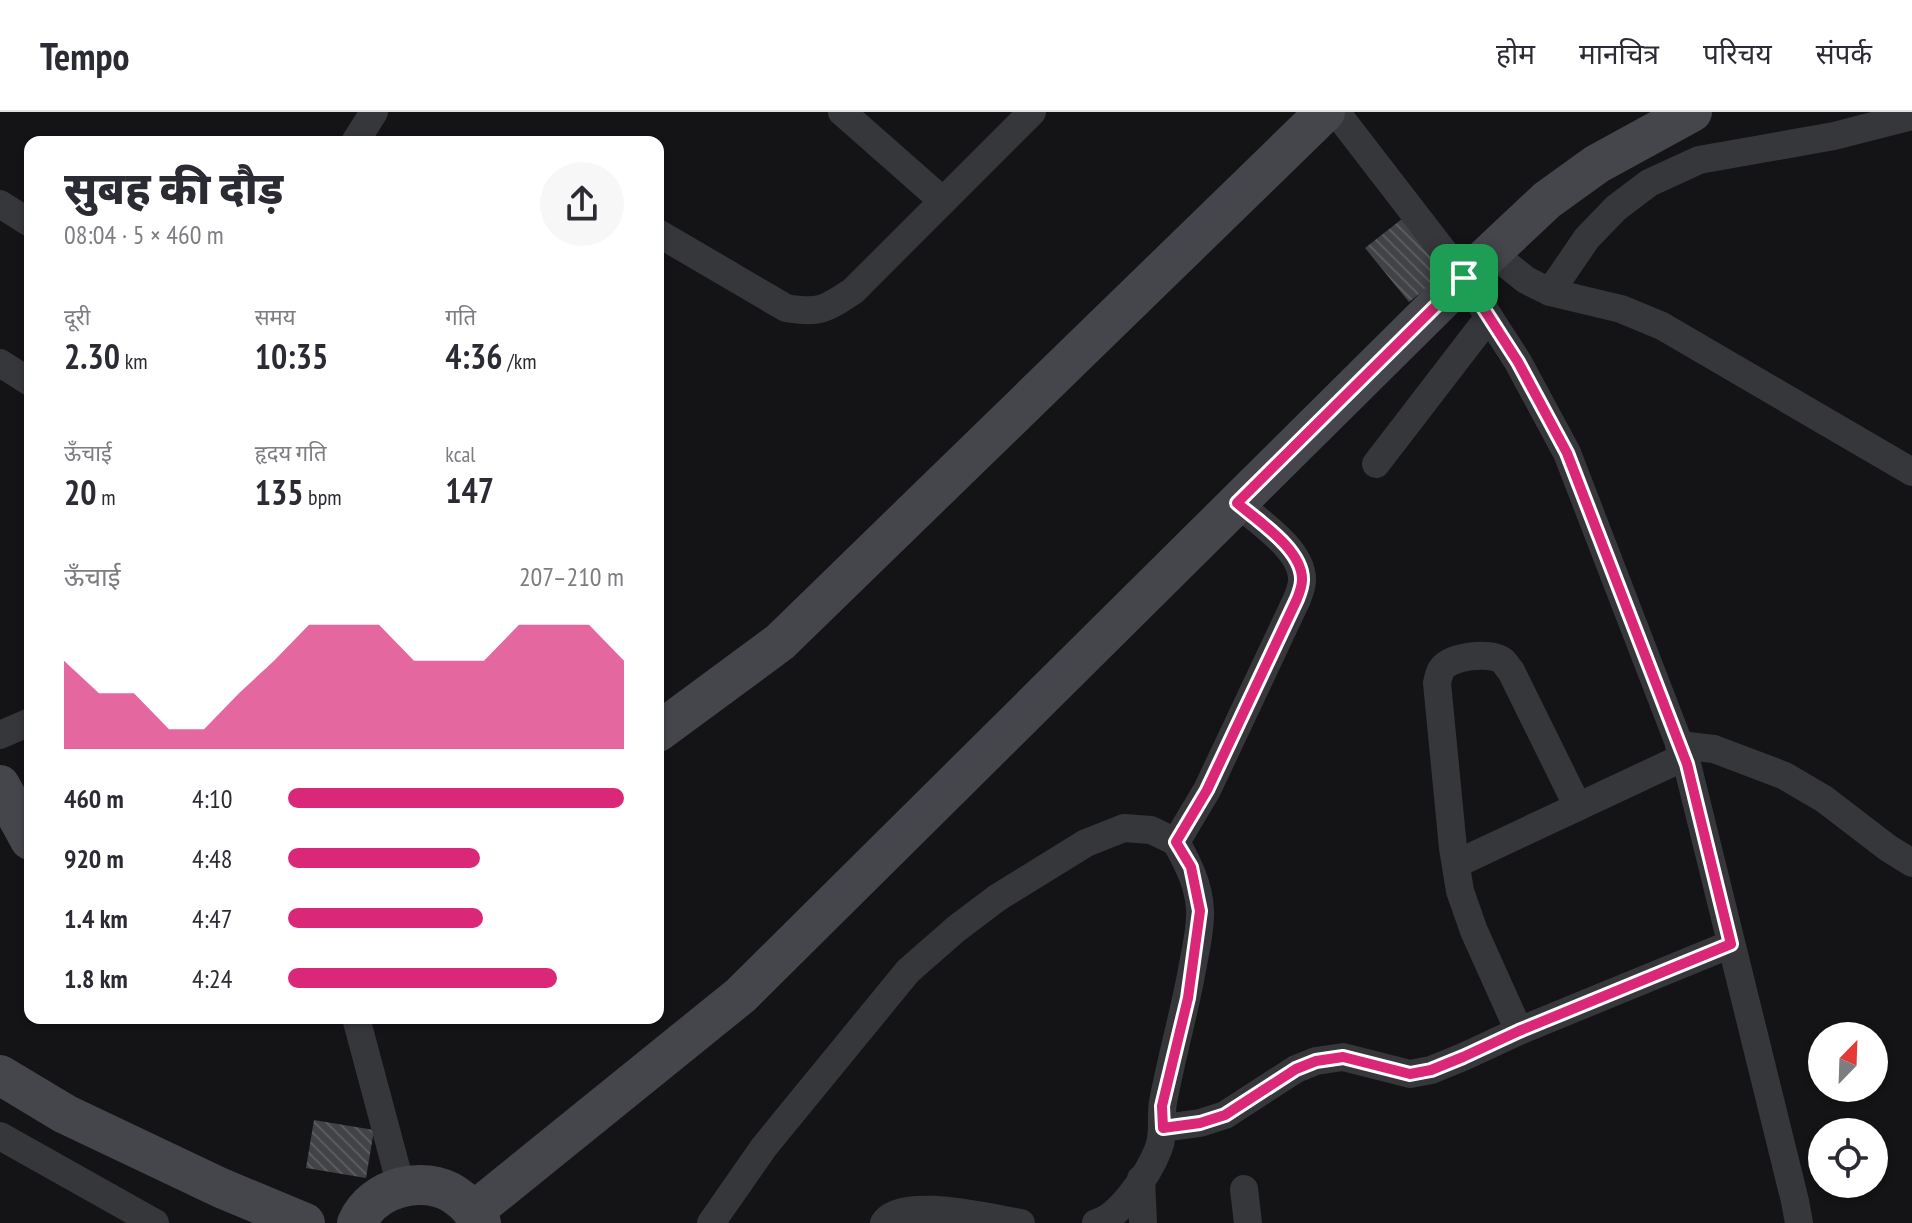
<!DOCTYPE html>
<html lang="hi">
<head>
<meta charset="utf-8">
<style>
  :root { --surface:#fff; --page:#f7f7f7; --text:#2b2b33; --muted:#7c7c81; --line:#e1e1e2; --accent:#db2777 }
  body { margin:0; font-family:"PT Sans Narrow","Noto Sans Devanagari",sans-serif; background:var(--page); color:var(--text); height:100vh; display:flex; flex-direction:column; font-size:30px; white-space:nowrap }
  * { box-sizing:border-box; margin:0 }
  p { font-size:26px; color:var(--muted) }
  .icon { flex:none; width:44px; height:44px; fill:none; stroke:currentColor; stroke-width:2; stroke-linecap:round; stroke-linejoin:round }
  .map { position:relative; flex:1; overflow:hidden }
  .panel { position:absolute; left:24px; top:24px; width:640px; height:888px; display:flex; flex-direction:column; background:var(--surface); border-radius:16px; box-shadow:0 2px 6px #0004 }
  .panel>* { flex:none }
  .needle { width:52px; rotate:23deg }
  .controls { position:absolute; left:1808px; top:910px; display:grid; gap:16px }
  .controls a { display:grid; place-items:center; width:80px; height:80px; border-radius:50%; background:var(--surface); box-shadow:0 2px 6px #0004; font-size:40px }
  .pin { position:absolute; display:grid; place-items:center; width:68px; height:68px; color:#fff; margin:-34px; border-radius:16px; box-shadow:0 4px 12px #0006 }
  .round { display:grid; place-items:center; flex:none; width:84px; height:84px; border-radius:42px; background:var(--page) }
  .head { display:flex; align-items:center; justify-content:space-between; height:136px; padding:0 40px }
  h1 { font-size:44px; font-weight:800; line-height:60px }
  .figures { display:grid; grid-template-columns:repeat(3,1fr); gap:12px; height:136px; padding:8px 40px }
  .figures div { display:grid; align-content:center }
  .figures b { font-size:34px; font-weight:800 }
  .figures small { font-size:22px; font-weight:400 }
  .figures p { font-size:22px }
  .chart { height:224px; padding:16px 40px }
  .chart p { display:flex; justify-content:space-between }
  .chart svg { width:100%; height:144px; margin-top:8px; fill:var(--accent); opacity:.7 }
  ul { padding:0 40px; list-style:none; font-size:26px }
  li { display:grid; grid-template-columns:128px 96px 1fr; align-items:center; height:60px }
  li i { height:20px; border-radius:10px; background:var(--accent) }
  header { display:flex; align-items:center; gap:48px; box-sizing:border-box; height:112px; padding:0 40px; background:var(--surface); border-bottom:2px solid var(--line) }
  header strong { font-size:38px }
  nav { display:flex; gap:44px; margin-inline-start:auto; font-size:28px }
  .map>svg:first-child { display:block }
  .building { fill:url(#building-back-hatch) }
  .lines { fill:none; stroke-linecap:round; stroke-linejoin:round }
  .street { stroke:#36373b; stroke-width:28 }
  .secondary { stroke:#44464b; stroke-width:40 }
  .route-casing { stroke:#fff; stroke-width:16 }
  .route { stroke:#db2777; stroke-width:10 }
</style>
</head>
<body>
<header>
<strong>Tempo</strong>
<nav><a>होम</a><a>मानचित्र</a><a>परिचय</a><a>संपर्क</a></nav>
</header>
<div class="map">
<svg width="1912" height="1111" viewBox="0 0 1912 1111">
  <defs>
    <pattern id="building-back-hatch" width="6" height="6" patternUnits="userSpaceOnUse" patternTransform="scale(2)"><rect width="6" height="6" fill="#414346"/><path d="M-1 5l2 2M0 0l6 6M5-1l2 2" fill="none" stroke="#5a5b5e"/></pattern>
  </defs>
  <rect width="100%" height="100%" fill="#141416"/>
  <g class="building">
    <path d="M1407,103L1451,157L1409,190L1365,136Z"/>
    <path d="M314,1008L374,1018L366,1066L306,1056Z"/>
  </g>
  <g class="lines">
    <g class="street">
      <path d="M842,0L943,89"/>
      <path d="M1336,0L1464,166L1518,250L1567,341L1687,652L1795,1089L1799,1111"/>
      <path d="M355,30L374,0"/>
      <path d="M0,92L30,111"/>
      <path d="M658,121L786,196C819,202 826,197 853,179L1032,0"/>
      <path d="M1491,140L1526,168L1550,180L1621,197L1662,214L1912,360"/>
      <path d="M1550,180L1587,126L1616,96L1649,71L1699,48L1834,24L1912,4"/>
      <path d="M0,251L30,270"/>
      <path d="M1376,352L1489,205"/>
      <path d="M0,623L30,610"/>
      <path d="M1679,633L1714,637L1785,664L1824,687L1888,736L1912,751"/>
      <path d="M1456,752L1684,645"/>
      <path d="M356,906L401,1074"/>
      <path d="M1519,919L1474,819L1460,779L1453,736L1437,571C1438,567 1439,562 1441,558C1449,544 1490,539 1503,549C1506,552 1508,556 1511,559L1578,695"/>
      <path d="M1163,1016L1200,1011L1225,1003L1296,957L1316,949L1343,945L1410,962L1431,958L1463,945L1519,919L1731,832"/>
      <path d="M0,1024L155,1111"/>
      <path d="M1141,1067L1143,1111"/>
      <path d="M1244,1077L1248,1111"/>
      <path d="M711,1111L764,1035L908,859L956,817L997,786L1086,731L1124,716L1151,718L1176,730"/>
      <path d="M884,1111C901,1083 993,1107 1021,1111"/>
      <path d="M1096,1111C1120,1105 1149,1061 1158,1038C1165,1021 1160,1007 1163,990C1172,942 1186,895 1194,847C1197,831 1201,814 1200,798C1199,773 1188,752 1176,730L1207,678L1297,487C1299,482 1302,474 1302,468C1303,438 1258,409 1237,391"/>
    </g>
    <g class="secondary">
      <path d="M658,620L780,530L1325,0"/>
      <path d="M0,673L30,728"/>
      <path d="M0,963L65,1002L221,1076L305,1111"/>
      <path d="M474,1099L741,883L1464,166L1547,88L1597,52L1692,0"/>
      <path d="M357,1111C373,1075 423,1062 455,1083C466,1090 474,1100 481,1111"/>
    </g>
  </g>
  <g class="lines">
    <g class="route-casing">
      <path id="route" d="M1464,166L1518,250L1567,341L1687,652L1731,832L1519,919L1463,945L1431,958L1410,962L1343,945L1316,949L1296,957L1225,1003L1200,1011L1163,1016L1162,994L1188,886L1200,799L1191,755L1176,730L1207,678L1297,487C1299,482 1302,474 1302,468C1303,438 1258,409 1237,391Z"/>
    </g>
    <use href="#route" class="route"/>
  </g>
</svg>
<div class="controls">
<a><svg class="needle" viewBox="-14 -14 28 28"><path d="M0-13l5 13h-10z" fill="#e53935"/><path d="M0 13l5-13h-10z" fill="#7c7c81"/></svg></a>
<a><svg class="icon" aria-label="locate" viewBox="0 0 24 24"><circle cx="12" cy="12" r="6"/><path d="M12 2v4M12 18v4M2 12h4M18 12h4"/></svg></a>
</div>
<div class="pin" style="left:1464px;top:166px;background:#1e9e55"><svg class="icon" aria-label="arrive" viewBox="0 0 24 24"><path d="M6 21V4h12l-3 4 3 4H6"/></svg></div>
<section class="panel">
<div class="head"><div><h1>सुबह की दौड़</h1><p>08:04 · 5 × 460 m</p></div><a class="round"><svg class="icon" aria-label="share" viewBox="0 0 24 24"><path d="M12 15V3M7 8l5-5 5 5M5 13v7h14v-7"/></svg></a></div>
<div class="figures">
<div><p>दूरी</p><b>2.30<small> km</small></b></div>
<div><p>समय</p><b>10:35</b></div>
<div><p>गति</p><b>4:36<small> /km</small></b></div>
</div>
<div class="figures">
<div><p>ऊँचाई</p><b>20<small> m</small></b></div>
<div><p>हृदय गति</p><b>135<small> bpm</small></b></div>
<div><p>kcal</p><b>147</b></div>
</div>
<div class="chart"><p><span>ऊँचाई</span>207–210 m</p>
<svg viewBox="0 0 160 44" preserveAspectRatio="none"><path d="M0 44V17L10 27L20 27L30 38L40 38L50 27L60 17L70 6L80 6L90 6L100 17L110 17L120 17L130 6L140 6L150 6L160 17V44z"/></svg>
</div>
<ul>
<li><b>460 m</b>4:10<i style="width:100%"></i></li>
<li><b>920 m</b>4:48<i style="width:57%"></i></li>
<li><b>1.4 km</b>4:47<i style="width:58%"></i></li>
<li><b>1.8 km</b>4:24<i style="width:80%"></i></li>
</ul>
</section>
</div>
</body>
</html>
